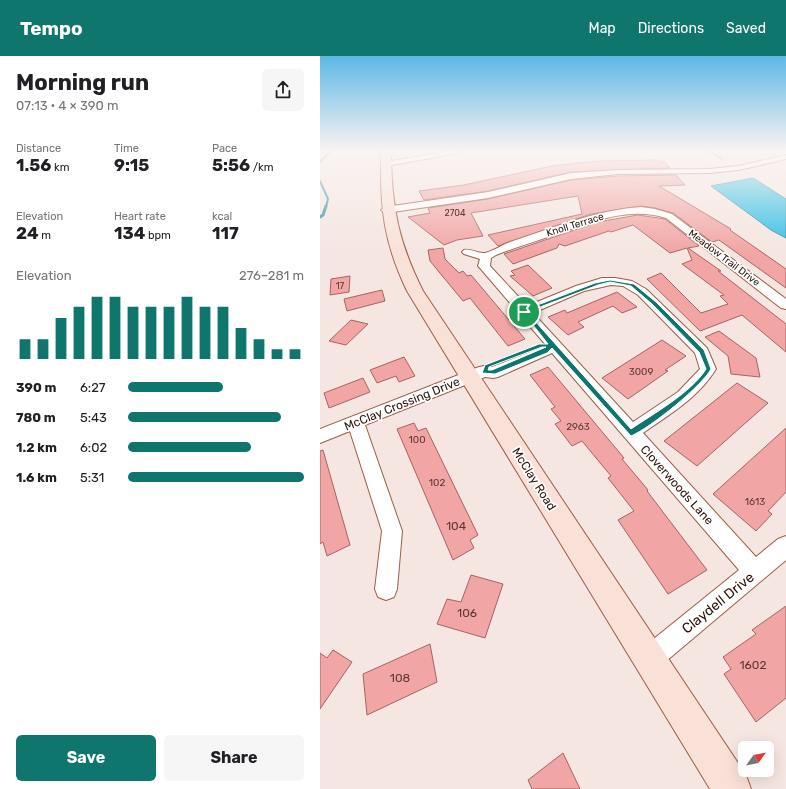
<!DOCTYPE html>
<html lang="en">
<head>
<meta charset="utf-8">
<style>
  :root { --surface:#fff; --page:#f6f6f6; --text:#202124; --muted:#757577; --accent:#0f766e }
  body { margin:0; font-family:Rubik,sans-serif; background:var(--page); color:var(--text); height:100vh; display:flex; flex-direction:column; font-size:15px; white-space:nowrap }
  * { box-sizing:border-box; margin:0 }
  p { font-size:13px; color:var(--muted) }
  .icon { flex:none; width:22px; height:22px; fill:none; stroke:currentColor; stroke-width:2; stroke-linecap:round; stroke-linejoin:round }
  .map { position:relative; flex:1; overflow:hidden }
  .side { display:flex; flex-direction:column; background:var(--surface); width:320px }
  .side>* { flex:none }
  .needle { width:26px; rotate:57deg }
  .controls { position:absolute; left:418px; top:685px; display:grid; gap:8px }
  .controls a { display:grid; place-items:center; width:36px; height:36px; border-radius:6px; background:var(--surface); box-shadow:0 4px 16px #0002; font-size:20px }
  .pin { position:absolute; display:grid; place-items:center; width:34px; height:34px; color:#fff; margin:-17px; border:2px solid #fff; border-radius:50%; box-shadow:0 1px 4px #0007 }
  .round { display:grid; place-items:center; flex:none; width:42px; height:42px; border-radius:6px; background:var(--page) }
  .summary { display:flex; align-items:center; justify-content:space-between; height:68px; padding:0 16px }
  h1 { font-size:22px; font-weight:700; line-height:30px }
  .metrics { display:grid; grid-template-columns:repeat(3,1fr); gap:6px; height:68px; padding:4px 16px }
  .metrics div { display:grid; align-content:center }
  .metrics b { font-size:17px; font-weight:700 }
  .metrics small { font-size:11px; font-weight:400 }
  .metrics p { font-size:11px }
  .chart { height:112px; padding:8px 16px }
  .chart p { display:flex; justify-content:space-between }
  .chart svg { width:100%; height:72px; margin-top:4px; stroke:var(--accent); stroke-width:6 }
  .action { display:flex; gap:8px; margin-top:auto; padding:8px 16px }
  .action a { flex:1; height:46px; border-radius:6px; background:var(--accent); color:#fff; font-size:16px; font-weight:700; line-height:46px; text-align:center }
  .action a+a { background:var(--page); color:var(--text) }
  ul { padding:0 16px; list-style:none; font-size:13px }
  li { display:grid; grid-template-columns:64px 48px 1fr; align-items:center; height:30px }
  li i { height:10px; border-radius:5px; background:var(--accent) }
  header { display:flex; align-items:center; gap:24px; box-sizing:border-box; height:56px; padding:0 20px; background:var(--accent); color:#fff }
  header strong { font-size:19px }
  nav { display:flex; gap:22px; margin-inline-start:auto; font-size:14px }
  main { display:flex; flex:1; min-height:0 }
  .map>svg:first-child { display:block }
  .water { fill:#2ebfe4; stroke:#2d8ba3 }
  .lines { fill:none; stroke-linecap:round; stroke-linejoin:round }
  .stream-far1 { stroke:#2d8ba3; stroke-width:2 }
  .stream { stroke:#2d8ba3; stroke-width:3 }
  .building { fill:#f1a5a4; stroke:#a96263 }
  .minor-casing { stroke:#9d5d46; stroke-width:2 }
  .secondary-casing { stroke:#9d5d46; stroke-width:2 }
  .minor { fill:#fff; fill-rule:evenodd }
  .secondary { fill:#f9e1d8; fill-rule:evenodd }
  .route { fill:#0f766e; stroke:#fff; fill-rule:evenodd }
  .labels { text-anchor:middle; dominant-baseline:central; stroke-width:3.5; stroke-linejoin:round; paint-order:stroke }
  .far-number-label { font-size:9px; fill:#5d3830 }
  .far-street-label { font-size:10px; fill:#2c130a; stroke:#fff }
  .number-label { font-size:10px; fill:#5d3830 }
  .street-label { font-size:12px; fill:#2c130a; stroke:#fff }
  .near-number-label { font-size:12px; fill:#5d3830 }
  .near-street-label { font-size:14px; fill:#2c130a; stroke:#fff }
</style>
</head>
<body>
<header>
<strong>Tempo</strong>
<nav><a>Map</a><a>Directions</a><a>Saved</a></nav>
</header>
<main>
<section class="side">
<div class="summary"><div><h1>Morning run</h1><p>07:13 · 4 × 390 m</p></div><a class="round"><svg class="icon" aria-label="share" viewBox="0 0 24 24"><path d="M12 15V3M7 8l5-5 5 5M5 13v7h14v-7"/></svg></a></div>
<div class="metrics">
<div><p>Distance</p><b>1.56<small> km</small></b></div>
<div><p>Time</p><b>9:15</b></div>
<div><p>Pace</p><b>5:56<small> /km</small></b></div>
</div>
<div class="metrics">
<div><p>Elevation</p><b>24<small> m</small></b></div>
<div><p>Heart rate</p><b>134<small> bpm</small></b></div>
<div><p>kcal</p><b>117</b></div>
</div>
<div class="chart"><p><span>Elevation</span>276–281 m</p>
<svg viewBox="0 0 160 44" preserveAspectRatio="none"><path d="M5 44V32M15 44V32M25 44V19M35 44V12M45 44V6M55 44V6M65 44V12M75 44V12M85 44V12M95 44V6M105 44V12M115 44V12M125 44V25M135 44V32M145 44V38M155 44V38"/></svg>
</div>
<ul>
<li><b>390 m</b>6:27<i style="width:54%"></i></li>
<li><b>780 m</b>5:43<i style="width:87%"></i></li>
<li><b>1.2 km</b>6:02<i style="width:70%"></i></li>
<li><b>1.6 km</b>5:31<i style="width:100%"></i></li>
</ul>
<div class="action"><a>Save</a><a>Share</a></div>
</section>
<div class="map">
<svg width="466" height="733" viewBox="0 0 466 733">
  <rect width="100%" height="100%" fill="#f5e6e1"/>
  <path class="water" d="M433,122L466,143V182L451,174L391,130Z"/>
  <g class="lines">
    <g class="stream-far1">
      <path d="M389,95L402,103"/>
      <path d="M0,106L11,95"/>
      <path d="M0,125L8,143L6,151"/>
    </g>
    <path class="stream" d="M0,161L3,159L6,150"/>
  </g>
  <g class="building">
    <path d="M338,104L339,106L344,105L350,112L251,116L168,135L104,144L99,135L144,129L232,110L277,105Z"/>
    <path d="M356,119L365,129L339,130L411,173L410,174L466,213V232L399,184L392,186L353,157L335,152L321,150L271,158L178,190L168,179L262,158L258,140L151,157L163,180L137,184L124,189L88,161L110,157L108,152L168,143L251,124L298,120Z"/>
    <path d="M318,159L345,163L379,190L368,192L401,215H398L466,268V296L422,259L380,275L327,223L341,217L381,257L408,248L400,240L404,239L362,208L372,204L367,192L350,197L313,169L291,176L289,175L245,190L239,188L237,192L193,208L184,198L278,166Z"/>
    <path d="M123,192L125,203L139,217L143,215L147,220L151,219L205,283L188,290L150,242L143,245L110,205L108,194Z"/>
    <path d="M208,209L232,232L213,240L190,220L195,219L191,215Z"/>
    <path d="M30,220L29,236L10,239L11,223Z"/>
    <path d="M62,234L65,245L27,255L24,243Z"/>
    <path d="M297,236L317,251L302,257L293,250L258,266L264,271L248,279L228,261L245,254L247,257Z"/>
    <path d="M31,264L48,268L26,289L9,285Z"/>
    <path d="M399,275L436,302L440,321L411,318L408,300L385,281Z"/>
    <path d="M342,284L366,300L345,314L348,315L308,343L282,322Z"/>
    <path d="M84,301L95,320L79,326L76,320L57,327L50,314Z"/>
    <path d="M228,311L304,402L302,403L328,434L327,435L387,514L348,538L298,464L314,455L288,422L291,420L262,385L252,390L235,368L241,365L231,353L235,351L210,319Z"/>
    <path d="M43,322L50,336L9,352L4,337Z"/>
    <path d="M417,327L448,347L377,410L344,385Z"/>
    <path d="M94,367L98,375L106,372L158,479L150,484L154,492L133,504L77,373Z"/>
    <path d="M466,372V436L448,455L452,458L436,475L393,438Z"/>
    <path d="M3,394L30,489L7,500L3,486L0,488V395Z"/>
    <path d="M151,519L183,528L165,582L117,568L127,543L141,546Z"/>
    <path d="M466,550V642L436,666L404,618L411,613L403,601L436,578L432,574Z"/>
    <path d="M110,588L117,626L47,659L43,618Z"/>
    <path d="M13,594L32,606L0,653V597L7,602Z"/>
    <path d="M243,697L260,733H212L208,724Z"/>
  </g>
  <g class="lines">
    <g class="minor-casing">
      <g id="minor">
        <path d="M129,95H143L139,97L66,110L62,108L66,106Z"/>
        <path d="M466,99V103L419,114L389,117L298,118L251,123L168,142L66,157L61,154L66,151L168,136L251,117L298,114L389,113L419,110Z"/>
        <path d="M321,151L335,153L352,158L466,243V253L461,252L346,162C308,150 273,166 237,178C217,185 196,191 176,199L171,202L170,210L207,250L256,230L282,222H295L312,225L326,233L387,292L396,313C378,342 350,358 323,377L436,501L458,483L466,480V504L338,612L329,616L320,612L316,603L320,594L419,514L232,297L178,321L173,322L165,321L45,369L82,475L77,533L74,541L66,544L58,541L55,533L62,475L30,375L0,387V373L159,311L164,310L172,311L220,292L225,288L160,212L158,210L160,203L144,198L142,196L144,194C151,192 158,198 165,197C173,195 182,189 190,186C233,172 276,154 321,151ZM291,229L303,230L318,239L375,297L380,313L358,336L313,366L213,257L264,235Z"/>
      </g>
    </g>
    <g class="secondary-casing">
      <path id="secondary" d="M59,95H69L71,100C72,153 79,187 103,235L426,719L431,733H390L87,235C64,187 60,153 61,100Z"/>
    </g>
    <use href="#minor" class="minor"/>
    <use href="#secondary" class="secondary"/>
  </g>
  <linearGradient id="sky" x2="0" y2="1"><stop stop-color="#5db8e6"/><stop offset="0.48" stop-color="#faf4f2"/><stop offset="1" stop-color="#faf4f2" stop-opacity="0"/></linearGradient>
  <rect width="466" height="197" fill="url(#sky)"/>
  <path class="route" d="M290,224L314,228L336,246L384,294L391,313C381,331 330,372 311,380L232,292L227,297L175,318L162,317L165,309L219,288H228L202,255L275,227ZM290,226L311,230L332,248L379,296L386,313C372,336 333,358 311,373L207,256L278,229ZM222,291H226L172,314H168L169,311Z"/>
  <g class="labels">
    <g class="far-number-label">
      <text x="135" y="157">2704</text>
      <text x="20" y="230">17</text>
    </g>
    <g class="far-street-label">
      <text transform="translate(255 169) rotate(-17)">Knoll Terrace</text>
      <text transform="translate(404 202) rotate(37)">Meadow Trail Drive</text>
    </g>
    <g class="number-label">
      <text x="321" y="316">3009</text>
      <text x="258" y="371">2963</text>
      <text x="97" y="384">100</text>
      <text x="117" y="427">102</text>
      <text x="435" y="446">1613</text>
    </g>
    <g class="street-label">
      <text transform="translate(82 348) rotate(-22)">McClay Crossing Drive</text>
      <text transform="translate(214 423) rotate(58)">McClay Road</text>
      <text transform="translate(357 429) rotate(48)">Cloverwoods Lane</text>
    </g>
    <g class="near-number-label">
      <text x="136" y="470">104</text>
      <text x="147" y="557">106</text>
      <text x="433" y="609">1602</text>
      <text x="80" y="622">108</text>
    </g>
    <g class="near-street-label">
      <text transform="translate(398 547) rotate(-39)">Claydell Drive</text>
    </g>
  </g>
</svg>
<div class="controls">
<a><svg class="needle" viewBox="-14 -14 28 28"><path d="M0-13l5 13h-10z" fill="#e53935"/><path d="M0 13l5-13h-10z" fill="#757577"/></svg></a>
</div>
<div class="pin" style="left:204px;top:256px;background:#1e9e55"><svg class="icon" aria-label="arrive" viewBox="0 0 24 24"><path d="M6 21V4h12l-3 4 3 4H6"/></svg></div>
</div>
</main>
</body>
</html>
